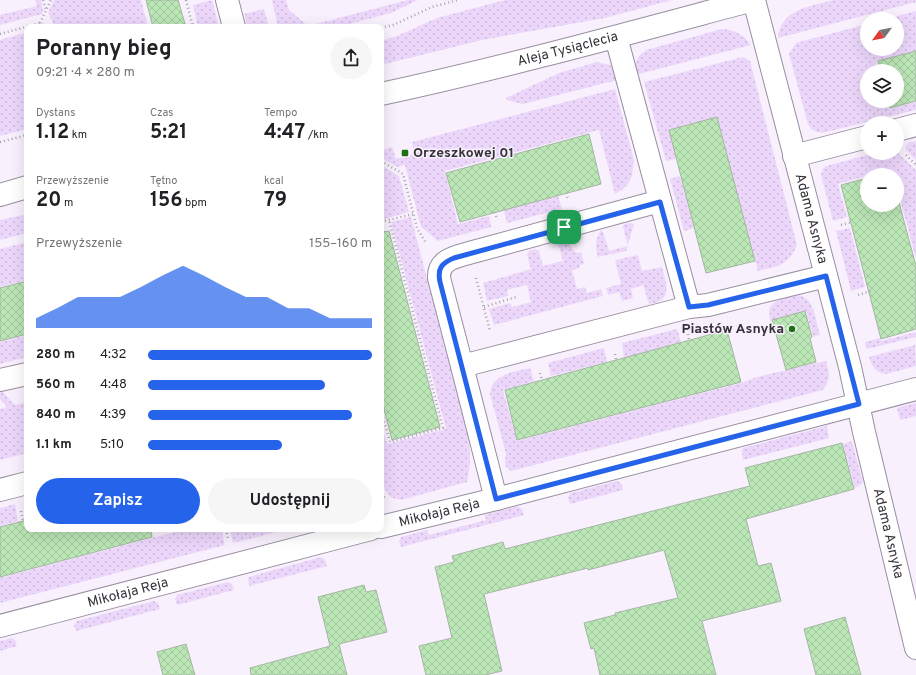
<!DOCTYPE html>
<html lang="pl">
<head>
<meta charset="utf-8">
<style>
  :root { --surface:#fff; --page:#f6f6f6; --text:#202124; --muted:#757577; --accent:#2563eb }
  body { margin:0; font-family:Overpass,sans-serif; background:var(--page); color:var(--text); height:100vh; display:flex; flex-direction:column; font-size:15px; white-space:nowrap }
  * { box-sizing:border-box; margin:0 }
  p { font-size:13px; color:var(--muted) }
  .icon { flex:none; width:22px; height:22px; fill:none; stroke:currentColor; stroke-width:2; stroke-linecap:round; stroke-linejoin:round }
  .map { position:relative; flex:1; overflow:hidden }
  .drawer { position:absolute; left:24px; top:24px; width:360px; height:508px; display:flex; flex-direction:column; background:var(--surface); border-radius:8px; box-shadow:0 4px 16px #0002 }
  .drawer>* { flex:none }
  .needle { width:26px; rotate:237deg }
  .fabs { position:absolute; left:860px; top:12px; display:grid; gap:8px }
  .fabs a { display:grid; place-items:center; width:44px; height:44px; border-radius:50%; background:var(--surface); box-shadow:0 4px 16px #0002; font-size:20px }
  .pin { position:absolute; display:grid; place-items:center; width:34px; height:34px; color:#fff; margin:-17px; border-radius:8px; box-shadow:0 2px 6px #0006 }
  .round { display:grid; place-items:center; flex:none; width:42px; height:42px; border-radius:21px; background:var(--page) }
  .headline { display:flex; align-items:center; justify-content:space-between; height:68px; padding:0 12px }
  h1 { font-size:22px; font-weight:700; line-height:30px }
  .stats { display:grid; grid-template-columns:repeat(3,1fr); gap:6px; height:68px; padding:4px 12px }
  .stats div { display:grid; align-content:center }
  .stats b { font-size:20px; font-weight:700 }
  .stats small { font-size:11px; font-weight:400 }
  .stats p { font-size:11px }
  .chart { height:112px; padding:8px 12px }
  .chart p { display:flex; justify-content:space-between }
  .chart svg { width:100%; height:72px; margin-top:4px; fill:var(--accent); opacity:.7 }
  .action { display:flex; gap:8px; margin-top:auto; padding:8px 12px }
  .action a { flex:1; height:46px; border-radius:24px; background:var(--accent); color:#fff; font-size:16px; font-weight:700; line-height:46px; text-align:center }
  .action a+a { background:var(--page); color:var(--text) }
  ul { padding:0 12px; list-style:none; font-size:13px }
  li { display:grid; grid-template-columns:64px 48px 1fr; align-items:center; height:30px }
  li i { height:10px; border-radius:5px; background:var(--accent) }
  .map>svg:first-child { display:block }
  .grass { fill:url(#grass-dots) }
  .building { fill:url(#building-cross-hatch); stroke:#a5b5a3 }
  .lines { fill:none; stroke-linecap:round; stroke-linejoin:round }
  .minor-casing { stroke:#998ea1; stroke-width:24 }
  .path { stroke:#a9a3ad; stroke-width:2.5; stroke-dasharray:1 3; stroke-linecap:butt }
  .minor { stroke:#fff; stroke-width:22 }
  .route-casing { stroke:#fff; stroke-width:8 }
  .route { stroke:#2563eb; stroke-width:5 }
  .poi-dot { fill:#1e7017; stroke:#f8f1fd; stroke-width:1.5 }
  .labels { text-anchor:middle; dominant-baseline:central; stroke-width:3; stroke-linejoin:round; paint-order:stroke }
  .street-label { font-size:14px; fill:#37323a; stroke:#f8f1fd }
  .poi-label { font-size:14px; font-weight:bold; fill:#37323a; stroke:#f8f1fd; text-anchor:start }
</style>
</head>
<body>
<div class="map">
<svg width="916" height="675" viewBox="0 0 916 675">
  <defs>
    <pattern id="grass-dots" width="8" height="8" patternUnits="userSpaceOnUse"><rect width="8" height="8" fill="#ecd7fb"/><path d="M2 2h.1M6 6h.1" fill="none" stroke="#cbb9d8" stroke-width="1.8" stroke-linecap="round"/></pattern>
    <pattern id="building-cross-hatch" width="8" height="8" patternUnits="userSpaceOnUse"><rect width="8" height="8" fill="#bbe6b6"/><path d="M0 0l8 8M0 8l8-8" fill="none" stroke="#a1c69d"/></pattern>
  </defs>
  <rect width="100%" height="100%" fill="#f8f1fd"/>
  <g class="grass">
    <path d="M35,0H41L43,12L42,14L0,25V15L37,6Z"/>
    <path d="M54,0H141L148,27H58L54,25L48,13Z"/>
    <path d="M212,0L219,27H198L193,5Z"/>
    <path d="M272,0H286L289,10L308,26L408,0H418L391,13L338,27H278Z"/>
    <path d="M505,0H672L605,18L482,40L381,65V41L397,36L437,18Z"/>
    <path d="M834,0H916V2L778,38C780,9 811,6 834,0Z"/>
    <path d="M264,9L269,27H248L244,14Z"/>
    <path d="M916,11V51L877,61L879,71H867V101H887L889,109L916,102V110L822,133C815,132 811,130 808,124L789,54L796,43L867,24V49H897V19H886Z"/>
    <path d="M722,29C735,30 743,34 751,45L635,75C634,64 636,57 646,50Z"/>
    <path d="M27,32V129L0,136V40Z"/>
    <path d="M743,57L750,61L797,245C788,266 778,266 758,271L717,117L669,130L676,159L666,161L644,82Z"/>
    <path d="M597,62L610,65L621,79L523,104L506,100V98L559,73Z"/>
    <path d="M615,89L634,160L632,176L628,184L623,189L615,194L599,130L445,171L458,224L489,216L491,227L438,241L421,227L405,165L397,167L383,159L381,150L392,147L396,159L414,154L412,142Z"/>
    <path d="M915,141L916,142V160L905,149L908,143Z"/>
    <path d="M897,152L916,170V259L897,187V175H894L892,169L838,184L847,217L833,221L821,175L823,168L826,166L875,153H897Z"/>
    <path d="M381,165L399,176L409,212L381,220Z"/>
    <path d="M680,176L694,228L684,231L670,179Z"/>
    <path d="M558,196L562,209L507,223L504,210Z"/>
    <path d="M27,214V233L0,240V220Z"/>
    <path d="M411,217L467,432C471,449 471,465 467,482L401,500C396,499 391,498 388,494C377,481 381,440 381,423L387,444L446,429L391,222Z"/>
    <path d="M630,223L634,224L626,251L598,257C595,245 595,241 601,230L603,232L609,251L628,246L623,227L624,224Z"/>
    <path d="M850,228L865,287L851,291L836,231Z"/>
    <path d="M562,240L569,244L576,253L581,252L584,264L580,265V268L572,270L577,289L585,287L587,293L601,289L603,296L494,325L489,309L510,303L512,307L531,302L527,285L507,290L508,296L487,301L483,283L531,269L527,255L529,251L534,249L539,251L543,266L563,261L558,243L560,241Z"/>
    <path d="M27,242V280L0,287V249Z"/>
    <path d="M638,255L642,271L662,267C666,284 674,301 649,304L643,285L631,289L633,298L622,301L619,292L608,295L606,288L621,284L615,260Z"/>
    <path d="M799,295C815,298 816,323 820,335L813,337L806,311L770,321L769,309C775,298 788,297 799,295Z"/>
    <path d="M677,329L681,342L624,358L622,343Z"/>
    <path d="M916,332V337L867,349L865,342L880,338L881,341Z"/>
    <path d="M27,335V357L0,364V342Z"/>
    <path d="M915,345L916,366L886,374C875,373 872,366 869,357Z"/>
    <path d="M604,348L607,362L551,376L548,363Z"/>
    <path d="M826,361C830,374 831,378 823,390L511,471L506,467L505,462L506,454L490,394C491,374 514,372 530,368L534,381L503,390L517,441L741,383L757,377Z"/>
    <path d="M0,389L15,405L27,402V453L0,460V409L7,407L0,399Z"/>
    <path d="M916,403V416L900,420L897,408Z"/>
    <path d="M827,426L829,438L743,460L742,451L743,448Z"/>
    <path d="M852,441L863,483L855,488L843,444Z"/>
    <path d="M617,481L621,483L623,490L570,504L568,497L571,493Z"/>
    <path d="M15,504L18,521L0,526V508Z"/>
    <path d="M517,506L522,509L524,515L401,547L399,541L401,537L427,530L429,535L486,520L485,515Z"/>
    <path d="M186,529H221L225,545L0,603V578Z"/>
    <path d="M230,529H288L233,543Z"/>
    <path d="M321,557L325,560L327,566L249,586L248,580L249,577Z"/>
    <path d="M228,582L232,584L234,590L177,605L175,599L177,595Z"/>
    <path d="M154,601L158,603L160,609L76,631L74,626L77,621Z"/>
    <path d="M12,638L15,640L17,646L0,651V641Z"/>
  </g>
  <g class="building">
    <path d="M146,0H178L186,27H153Z"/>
    <path d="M916,51V101L890,108L888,101H897V71H880L878,61Z"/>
    <path d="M717,117L755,261L706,273L669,130Z"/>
    <path d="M589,134L601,184L460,222L446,173Z"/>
    <path d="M867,178V205H897V195L916,266V329L881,339L841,185Z"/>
    <path d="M389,231L440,427L392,440L381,398V232Z"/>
    <path d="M27,281V334L0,341V288Z"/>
    <path d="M805,311L812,337L810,338L816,362L786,370L772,320Z"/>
    <path d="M727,330L741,382L517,440L505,390Z"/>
    <path d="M842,443L854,489L746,519L758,566L771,563L781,601L702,621L716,675H600L594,648L591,649L584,623L615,615V613L678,598L664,550L588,570V568L484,594L502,671L485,675H426L419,646L452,638L435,567L454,562L452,556L503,542L505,549L750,486L745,468Z"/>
    <path d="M27,520V529H151L152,537L0,577V527Z"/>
    <path d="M364,585L366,592L376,590L387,632L339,644L347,675H251L250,668L330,646L318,597Z"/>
    <path d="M845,617L861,675H816L804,629Z"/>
    <path d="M186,644L195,675H163L157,652Z"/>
  </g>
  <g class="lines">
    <g class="minor-casing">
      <g id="minor">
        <path d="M227,0L234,27"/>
        <path id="s1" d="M754,0L850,367L864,432L916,648"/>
        <path d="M616,37L689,307"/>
        <path id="s2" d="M381,94C506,67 629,33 753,0"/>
        <path d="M897,130L916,125"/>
        <path d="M794,156L867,137"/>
        <path d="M0,195L27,187"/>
        <path d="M462,366L439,278C438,260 455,257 469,253L660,201"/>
        <path d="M0,380L27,374"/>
        <path d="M0,490L27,483"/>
        <path d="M496,499L462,366L689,307L708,305L826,276"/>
        <path id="s3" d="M381,527L496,499L916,389"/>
        <path id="s4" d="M0,626L371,529"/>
      </g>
    </g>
    <g class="path">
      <path d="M43,0L46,10"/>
      <path d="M186,0L193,27"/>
      <path d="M40,23L51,0"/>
      <path d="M381,28L393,25L432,7L458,0"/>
      <path d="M0,34L40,23L46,27"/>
      <path d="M0,142L27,135"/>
      <path d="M906,155L916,165"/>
      <path d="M381,161L403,174L417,228L426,243"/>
      <path d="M566,193L568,199"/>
      <path d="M495,212L497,219"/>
      <path d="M381,222L413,214"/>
      <path d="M841,225L852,222"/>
      <path d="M476,278L490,331"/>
      <path d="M858,295L871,291"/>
      <path d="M484,307L516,297"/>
      <path d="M688,334L689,340"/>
      <path d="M615,354L616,360"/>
      <path d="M540,373L542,380"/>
      <path d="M381,406L383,405"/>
      <path d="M381,410L390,442L443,428L389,220"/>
      <path d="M381,494L386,499"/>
      <path d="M21,511L23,521"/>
      <path d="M226,529L228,539"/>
    </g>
    <use href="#minor" class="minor"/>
  </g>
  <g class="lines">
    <g class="route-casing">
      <path id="route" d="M660,202L689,307L708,305L826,276L859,404L496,499L440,282C437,268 442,263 454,258Z"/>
    </g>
    <use href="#route" class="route"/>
  </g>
  <g class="poi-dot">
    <rect x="401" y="149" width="8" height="8" rx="2"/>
    <circle cx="792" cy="329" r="4"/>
  </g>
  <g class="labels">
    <g class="street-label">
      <text stroke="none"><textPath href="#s2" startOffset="192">Aleja Tysiąclecia</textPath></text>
      <text stroke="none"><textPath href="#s1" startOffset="226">Adama Asnyka</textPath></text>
      <text stroke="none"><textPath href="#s3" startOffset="60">Mikołaja Reja</textPath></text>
      <text stroke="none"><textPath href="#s1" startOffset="550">Adama Asnyka</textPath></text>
      <text stroke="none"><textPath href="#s4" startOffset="132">Mikołaja Reja</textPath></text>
    </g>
    <g class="poi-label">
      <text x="413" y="153">Orzeszkowej 01</text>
      <text x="784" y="329" text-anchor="end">Piastów Asnyka</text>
    </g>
  </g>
</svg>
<div class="fabs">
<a><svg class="needle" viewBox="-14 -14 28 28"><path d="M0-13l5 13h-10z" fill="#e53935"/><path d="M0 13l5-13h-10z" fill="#757577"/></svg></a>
<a><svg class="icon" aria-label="layers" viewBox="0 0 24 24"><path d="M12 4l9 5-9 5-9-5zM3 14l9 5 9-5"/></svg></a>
<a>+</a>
<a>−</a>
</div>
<div class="pin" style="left:564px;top:227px;background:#1e9e55"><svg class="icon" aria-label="arrive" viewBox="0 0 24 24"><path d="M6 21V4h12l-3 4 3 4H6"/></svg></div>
<section class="drawer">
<div class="headline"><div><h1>Poranny bieg</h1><p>09:21 · 4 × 280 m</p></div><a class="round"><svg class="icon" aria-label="share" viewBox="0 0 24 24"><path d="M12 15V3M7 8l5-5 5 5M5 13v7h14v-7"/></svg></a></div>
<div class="stats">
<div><p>Dystans</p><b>1.12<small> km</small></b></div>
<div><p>Czas</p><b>5:21</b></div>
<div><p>Tempo</p><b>4:47<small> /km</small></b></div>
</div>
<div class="stats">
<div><p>Przewyższenie</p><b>20<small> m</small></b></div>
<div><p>Tętno</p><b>156<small> bpm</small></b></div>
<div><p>kcal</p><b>79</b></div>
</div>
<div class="chart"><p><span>Przewyższenie</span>155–160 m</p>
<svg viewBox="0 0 160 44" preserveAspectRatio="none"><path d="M0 44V38L10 32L20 25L30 25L40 25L50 19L60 12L70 6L80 12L90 19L100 25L110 25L120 32L130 32L140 38L150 38L160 38V44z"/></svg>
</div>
<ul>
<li><b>280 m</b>4:32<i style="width:100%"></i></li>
<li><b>560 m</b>4:48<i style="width:79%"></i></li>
<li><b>840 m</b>4:39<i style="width:91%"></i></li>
<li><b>1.1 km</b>5:10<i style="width:60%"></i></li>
</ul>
<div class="action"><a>Zapisz</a><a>Udostępnij</a></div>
</section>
</div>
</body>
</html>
